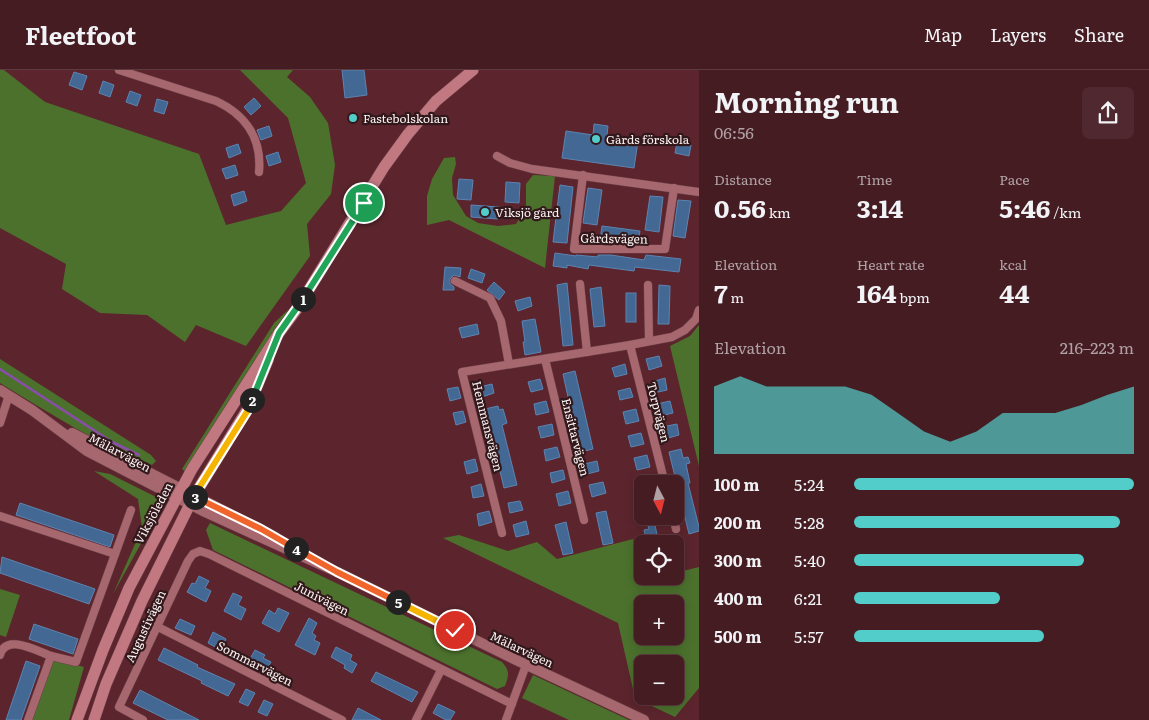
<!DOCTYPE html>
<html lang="en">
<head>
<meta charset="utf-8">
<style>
  :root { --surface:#451c22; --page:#4f292f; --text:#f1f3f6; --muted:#b0a1a5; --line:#5d3a40; --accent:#53cdca }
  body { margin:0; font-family:Literata,serif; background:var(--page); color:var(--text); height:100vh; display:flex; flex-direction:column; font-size:19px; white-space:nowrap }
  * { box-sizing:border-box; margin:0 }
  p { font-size:16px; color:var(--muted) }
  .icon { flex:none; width:28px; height:28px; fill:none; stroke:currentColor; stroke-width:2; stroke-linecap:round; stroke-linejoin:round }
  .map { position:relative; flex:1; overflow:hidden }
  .drawer { display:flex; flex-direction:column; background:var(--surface); width:450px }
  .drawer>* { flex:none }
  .needle { width:32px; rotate:173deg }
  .controls { position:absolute; left:634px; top:405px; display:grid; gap:10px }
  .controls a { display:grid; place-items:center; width:50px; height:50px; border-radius:8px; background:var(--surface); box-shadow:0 2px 12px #0003,0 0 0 1px var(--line); font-size:25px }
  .pin { position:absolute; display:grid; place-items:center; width:42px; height:42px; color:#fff; margin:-21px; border:2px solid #fff; border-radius:50%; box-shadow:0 1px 5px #0007 }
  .km { position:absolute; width:25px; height:25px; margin:-12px; border-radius:50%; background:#222; color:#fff; font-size:14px; line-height:25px; text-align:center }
  .round { display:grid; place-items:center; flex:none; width:52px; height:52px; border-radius:8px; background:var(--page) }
  .overview { display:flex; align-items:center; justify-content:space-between; height:85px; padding:0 15px }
  h1 { font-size:28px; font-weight:700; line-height:38px }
  .stats { display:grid; grid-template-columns:repeat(3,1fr); gap:8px; height:85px; padding:5px 15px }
  .stats div { display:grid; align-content:center }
  .stats b { font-size:25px; font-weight:700 }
  .stats small { font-size:14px; font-weight:400 }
  .stats p { font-size:14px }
  .chart { height:140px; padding:10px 15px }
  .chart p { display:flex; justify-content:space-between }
  .chart svg { width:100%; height:90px; margin-top:5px; fill:var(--accent); opacity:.7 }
  ul { padding:0 15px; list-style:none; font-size:16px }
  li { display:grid; grid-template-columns:80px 60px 1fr; align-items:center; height:38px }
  li i { height:12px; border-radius:6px; background:var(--accent) }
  header { display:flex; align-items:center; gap:30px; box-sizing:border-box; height:70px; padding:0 25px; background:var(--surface); border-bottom:1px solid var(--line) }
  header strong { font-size:24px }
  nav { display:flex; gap:28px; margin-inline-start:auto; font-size:18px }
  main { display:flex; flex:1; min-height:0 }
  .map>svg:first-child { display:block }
  .green { fill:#4c712d; fill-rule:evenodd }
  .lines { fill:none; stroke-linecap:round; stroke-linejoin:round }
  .stream { stroke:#8b4dab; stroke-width:2.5 }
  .building { fill:#426893; stroke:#5d84b2 }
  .minor-casing { stroke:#6c414a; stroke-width:9 }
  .tertiary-casing { stroke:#6c414a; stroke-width:11 }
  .secondary-casing { stroke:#6c414a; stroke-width:12 }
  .minor { stroke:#a7676e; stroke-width:8 }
  .tertiary { stroke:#a7676e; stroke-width:10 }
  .secondary { stroke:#c17880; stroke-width:11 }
  .split-1-casing { stroke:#fff; stroke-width:10 }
  .split-2-casing { stroke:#fff; stroke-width:10 }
  .split-3-casing { stroke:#fff; stroke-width:10 }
  .split-4-casing { stroke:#fff; stroke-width:10 }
  .split-5-casing { stroke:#fff; stroke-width:10 }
  .split-6-casing { stroke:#fff; stroke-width:10 }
  .split-1 { stroke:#22a559; stroke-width:6 }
  .split-2 { stroke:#22a559; stroke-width:6 }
  .split-3 { stroke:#f5b400; stroke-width:6 }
  .split-4 { stroke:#f0652b; stroke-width:6 }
  .split-5 { stroke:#f0652b; stroke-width:6 }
  .split-6 { stroke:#f5b400; stroke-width:6 }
  .poi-dot { fill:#53cdca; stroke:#32181b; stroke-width:2 }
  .labels { text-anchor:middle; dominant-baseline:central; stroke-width:4.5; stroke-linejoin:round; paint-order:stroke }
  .poi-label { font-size:12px; fill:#faf3f3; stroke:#32181b; text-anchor:start }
  .street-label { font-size:12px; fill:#faf3f3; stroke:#32181b }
</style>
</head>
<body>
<header>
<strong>Fleetfoot</strong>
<nav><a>Map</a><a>Layers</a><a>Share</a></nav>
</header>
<main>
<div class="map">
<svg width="699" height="650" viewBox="0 0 699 650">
  <rect width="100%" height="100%" fill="#5c252d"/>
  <g class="green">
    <path d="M0,0H4L45,32L199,84L226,155L281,141L306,113L288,48L240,0H293L287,7L310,27L328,53L335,95L331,124L307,154L310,186L246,276L196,255L185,272L147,245L100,243L62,219L66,194L0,158Z"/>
    <path d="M455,87L456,94L452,108L453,125L466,146L478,153L498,156L516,154L526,137V114L533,105L555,106L545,198L449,150L427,155V126L432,109L444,88Z"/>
    <path d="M289,239L190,401L186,402L182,399L274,253Z"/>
    <path d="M699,255V396L670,276L690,266Z"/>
    <path d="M0,289L151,385L156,391L152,395C98,374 49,343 0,313Z"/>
    <path d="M94,401L110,404L156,427L159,433V441L113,524L142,458L138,429Z"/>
    <path d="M210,453L502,592C510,601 509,605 505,616L497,619L213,480L206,460Z"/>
    <path d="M459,465L508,481L537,472L557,489L633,469L642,495V506H647L648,510L662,506H675V503L699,497V618L675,647L635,628L618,553L443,468ZM642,534H675V566H642ZM642,594H675V626H642Z"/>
    <path d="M0,519L20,525L6,567L0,565Z"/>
    <path d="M51,588L84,597L69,650H30Z"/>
    <path d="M533,605L629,650H569L522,628Z"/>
  </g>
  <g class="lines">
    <path class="stream" d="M0,299L112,372L139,385"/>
  </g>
  <g class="building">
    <path d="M342,0H364L367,25L345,28Z"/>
    <path d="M74,2L87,6L82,20L69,15Z"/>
    <path d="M103,11L114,15L110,27L99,23Z"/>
    <path d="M130,21L141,25L137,36L126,32Z"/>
    <path d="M254,28L261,36L251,45L244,37Z"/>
    <path d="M157,29L168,32L164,44L154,41Z"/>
    <path d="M594,54L608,56L606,74L620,76L621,69L638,71L634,98L562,88L566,61L593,65Z"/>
    <path d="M269,56L272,66L261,70L257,60Z"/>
    <path d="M677,72L691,75L689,86L675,83Z"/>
    <path d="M238,74L241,83L229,88L226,78Z"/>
    <path d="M278,82L281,92L269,96L266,86Z"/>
    <path d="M235,95L238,105L226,109L222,99Z"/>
    <path d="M459,109L473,110L471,130L457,129Z"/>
    <path d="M506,112L520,113L519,133L505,132Z"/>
    <path d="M560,115L573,117L567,173L553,172Z"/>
    <path d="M588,118L602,120L597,155L583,153Z"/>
    <path d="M244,121L247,131L234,136L231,125Z"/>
    <path d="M650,126L663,127L659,162L645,160Z"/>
    <path d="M678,130L691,131L685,168L673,166Z"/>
    <path d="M471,135L499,137L498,149L471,147Z"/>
    <path d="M602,156L640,161L638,173L600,170Z"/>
    <path d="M555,183L576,186V185L598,187V185H611L644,190L646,185L681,189L679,202L635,197L634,201L589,195L588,199L567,195V198L553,196Z"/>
    <path d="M445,197L461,198L460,207L454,205L450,209V214L454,217V220H443Z"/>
    <path d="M471,199L485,204L482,213L468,208Z"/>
    <path d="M494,212L505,222L499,230L487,220Z"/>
    <path d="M567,213L573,275L563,276L557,215Z"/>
    <path d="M659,215L670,216L669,254H658Z"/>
    <path d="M601,217L605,256L594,257L590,219Z"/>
    <rect x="626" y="223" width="10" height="29"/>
    <path d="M530,227L532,236L518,241L515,231Z"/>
    <path d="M535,249L541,282L525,285L523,272H525L522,251Z"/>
    <path d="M477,254L479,264L462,268L459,258Z"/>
    <path d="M659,286L662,296L649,300L646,289Z"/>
    <path d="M625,294L627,304L615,307L612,298Z"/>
    <path d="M575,301L593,379L580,382L563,304Z"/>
    <path d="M665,308L667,320L654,323L652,312Z"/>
    <path d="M540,309L543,319L531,322L528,312Z"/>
    <path d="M492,314L494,323L482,327L479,317Z"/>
    <path d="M458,317L461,328L450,331L447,319Z"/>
    <path d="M630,318L633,327L620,330L618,321Z"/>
    <path d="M546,331L549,342L536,345L534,334Z"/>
    <path d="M670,331L673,343L660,346L657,334Z"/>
    <path d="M498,336L499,340L503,339L507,353L502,355L517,415L504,418L485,339Z"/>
    <path d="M636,339L639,351L626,354L623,342Z"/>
    <path d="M463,341L466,352L456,355L453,343Z"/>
    <path d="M552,354L554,365L541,368L538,357Z"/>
    <path d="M677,354L679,365L665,369L662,357Z"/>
    <path d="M641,363L644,374L631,377L628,366Z"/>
    <path d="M557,377L560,387L546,391L544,380Z"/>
    <path d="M681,379L683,388L688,387L690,393L686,394L690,413H688L699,457V461L689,464L669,382Z"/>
    <path d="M647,385L650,397L637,400L634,388Z"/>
    <path d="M475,389L478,401L467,404L464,392Z"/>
    <path d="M597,391L599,401L587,404L584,394Z"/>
    <path d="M563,400L565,409L552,413L550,403Z"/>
    <path d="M603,412L606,423L592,427L589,415Z"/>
    <path d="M481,414L484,426L473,428L471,417Z"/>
    <path d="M568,421L571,433L559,436L556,424Z"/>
    <path d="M520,431L523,440L510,443L508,433Z"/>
    <path d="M20,433L114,465L110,477L16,445Z"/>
    <path d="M489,441L492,452L479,456L477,444Z"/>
    <path d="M606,441L613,473L603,475L596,443Z"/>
    <path d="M645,446H653L658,469L647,472L644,460L649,459Z"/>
    <path d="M526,451L529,464L516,467L513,455Z"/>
    <path d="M566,452L573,483L563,485L555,455Z"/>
    <path d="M2,487L95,519L89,534L0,503Z"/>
    <path d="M199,506L209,511L205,518L211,521L206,532L187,522L192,513L195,514Z"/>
    <path d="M233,523L242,527L238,535L246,539L241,550L224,541Z"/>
    <path d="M278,538L289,543L279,562L262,553L269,540L275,544Z"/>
    <path d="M309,548L317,553L312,563L316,566L314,570L320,573L315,585L295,575Z"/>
    <path d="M180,549L195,556L191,565L175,558Z"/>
    <path d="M34,554L78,569L73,584L29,569Z"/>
    <path d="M213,562L226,569L221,580L208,573Z"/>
    <path d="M336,577L352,585L350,590L357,594L352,603L344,598L345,595L331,587Z"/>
    <path d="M164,578L198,595L197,597L235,614L228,626L201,613L202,611L158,590Z"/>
    <path d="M255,580L265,585L263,588L271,592L266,601L248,592Z"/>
    <path d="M26,591L40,596L21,650H6Z"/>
    <path d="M376,602L418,622L412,632L371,611Z"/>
    <path d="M246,619L255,623L248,636L239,632Z"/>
    <path d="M140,620L199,650H168L133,633Z"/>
    <path d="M264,630L273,634L267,646L258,642Z"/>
    <path d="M438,634L455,642L450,650H446L433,643Z"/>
    <path d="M358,638L381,650H352Z"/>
  </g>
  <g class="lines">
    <g class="minor-casing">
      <g id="minor">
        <path d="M119,0L216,31C246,45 262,69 259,102"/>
        <path d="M497,86L510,93L532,99L699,122"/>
        <path d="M583,105L574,179H665L674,118"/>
        <path d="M455,211L490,228L501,251L509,294"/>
        <path d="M580,214L587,282"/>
        <path d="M648,215L649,271"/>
        <path d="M630,275L665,414"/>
        <path d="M545,289L584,450"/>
        <path d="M0,353L9,325"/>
        <path d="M0,446L115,484"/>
        <path d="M673,446L676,459"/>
        <path d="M502,463L462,302L630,275L672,267L685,260L696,249L699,240"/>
        <path d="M158,557L342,650"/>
        <path d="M0,585C6,563 37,581 51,586L28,650"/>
        <path d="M51,586L76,592L131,440"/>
        <path d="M143,650L119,637L188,491L193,484L200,481L209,484L512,634"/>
        <path d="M416,650L441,600"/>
        <path d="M506,650L526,595"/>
      </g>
    </g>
    <g class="tertiary-casing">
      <g id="tertiary">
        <path d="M0,320L32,340L87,381L205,442L337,502L514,589L644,650"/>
        <path d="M72,363L275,467"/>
      </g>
    </g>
    <g class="secondary-casing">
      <g id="secondary">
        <path d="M77,650L103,580L129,518L192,399L279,263L297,239L384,97L408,64L436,31L473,0"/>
        <path d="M94,650L106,614L142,531L194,426L247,340L268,290"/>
      </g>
    </g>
    <use href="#minor" class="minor"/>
    <use href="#tertiary" class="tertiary"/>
    <use href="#secondary" class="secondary"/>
  </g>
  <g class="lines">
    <g class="split-1-casing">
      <path id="split-1" d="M303,229L364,133"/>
    </g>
    <g class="split-2-casing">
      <path id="split-2" d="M252,330L279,263L303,229"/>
    </g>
    <g class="split-3-casing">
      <path id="split-3" d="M195,427L194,426L248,340L252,330"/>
    </g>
    <g class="split-4-casing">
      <path id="split-4" d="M195,427L261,459L296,479"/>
    </g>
    <g class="split-5-casing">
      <path id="split-5" d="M296,479L337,502L398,532"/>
    </g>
    <g class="split-6-casing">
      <path id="split-6" d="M398,532L455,560"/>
    </g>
    <use href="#split-1" class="split-1"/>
    <use href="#split-2" class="split-2"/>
    <use href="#split-3" class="split-3"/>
    <use href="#split-4" class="split-4"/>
    <use href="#split-5" class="split-5"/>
    <use href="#split-6" class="split-6"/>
  </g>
  <g class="poi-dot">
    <circle cx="353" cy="48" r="5"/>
    <circle cx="596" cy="69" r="5"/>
    <circle cx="485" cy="142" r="5"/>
  </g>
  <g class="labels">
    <g class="poi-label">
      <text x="363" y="48">Fastebolskolan</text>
      <text x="606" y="69">Gårds förskola</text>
      <text x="495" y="142">Viksjö gård</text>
    </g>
    <g class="street-label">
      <text transform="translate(614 168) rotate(1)">Gårdsvägen</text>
      <text transform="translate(659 342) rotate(76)">Torpvägen</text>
      <text transform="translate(488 356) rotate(76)">Hemmansvägen</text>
      <text transform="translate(576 367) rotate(76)">Ensittarvägen</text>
      <text transform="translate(120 382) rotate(28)">Mälarvägen</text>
      <text transform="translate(153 443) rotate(-62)">Viksjöleden</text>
      <text transform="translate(322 528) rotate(27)">Junivägen</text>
      <text transform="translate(145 556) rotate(-65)">Augustivägen</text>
      <text transform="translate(522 579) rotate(25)">Mälarvägen</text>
      <text transform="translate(255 593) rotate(27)">Sommarvägen</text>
    </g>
  </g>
</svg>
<div class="controls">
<a><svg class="needle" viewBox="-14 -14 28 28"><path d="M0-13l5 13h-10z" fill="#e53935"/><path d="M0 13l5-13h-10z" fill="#b0a1a5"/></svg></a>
<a><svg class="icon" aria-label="locate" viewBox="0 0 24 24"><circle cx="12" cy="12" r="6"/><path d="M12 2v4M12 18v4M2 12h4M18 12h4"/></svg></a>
<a>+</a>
<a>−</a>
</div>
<div class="pin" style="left:364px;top:133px;background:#1e9e55"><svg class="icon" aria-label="arrive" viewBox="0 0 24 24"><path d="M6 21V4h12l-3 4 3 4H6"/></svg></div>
<div class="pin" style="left:455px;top:560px;background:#d93025"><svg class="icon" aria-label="check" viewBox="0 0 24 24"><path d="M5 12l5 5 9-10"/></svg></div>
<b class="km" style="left:303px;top:229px">1</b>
<b class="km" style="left:252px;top:330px">2</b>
<b class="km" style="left:195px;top:427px">3</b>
<b class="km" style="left:296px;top:479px">4</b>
<b class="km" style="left:398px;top:532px">5</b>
</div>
<section class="drawer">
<div class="overview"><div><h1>Morning run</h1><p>06:56</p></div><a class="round"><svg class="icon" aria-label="share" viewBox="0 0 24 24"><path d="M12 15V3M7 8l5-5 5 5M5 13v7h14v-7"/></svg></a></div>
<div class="stats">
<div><p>Distance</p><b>0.56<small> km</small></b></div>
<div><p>Time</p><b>3:14</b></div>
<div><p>Pace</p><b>5:46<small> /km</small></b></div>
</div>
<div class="stats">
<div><p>Elevation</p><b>7<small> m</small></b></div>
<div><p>Heart rate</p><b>164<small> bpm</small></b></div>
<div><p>kcal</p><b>44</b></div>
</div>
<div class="chart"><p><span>Elevation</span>216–223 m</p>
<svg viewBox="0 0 160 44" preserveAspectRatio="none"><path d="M0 44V11L10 6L20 11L30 11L40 11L50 11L60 15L70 24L80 33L90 38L100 33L110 24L120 24L130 24L140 20L150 15L160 11V44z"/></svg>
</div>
<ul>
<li><b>100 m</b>5:24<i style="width:100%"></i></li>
<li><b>200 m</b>5:28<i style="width:95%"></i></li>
<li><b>300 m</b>5:40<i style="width:82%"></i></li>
<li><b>400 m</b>6:21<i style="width:52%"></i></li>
<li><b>500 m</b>5:57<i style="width:68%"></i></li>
</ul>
</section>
</main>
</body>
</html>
